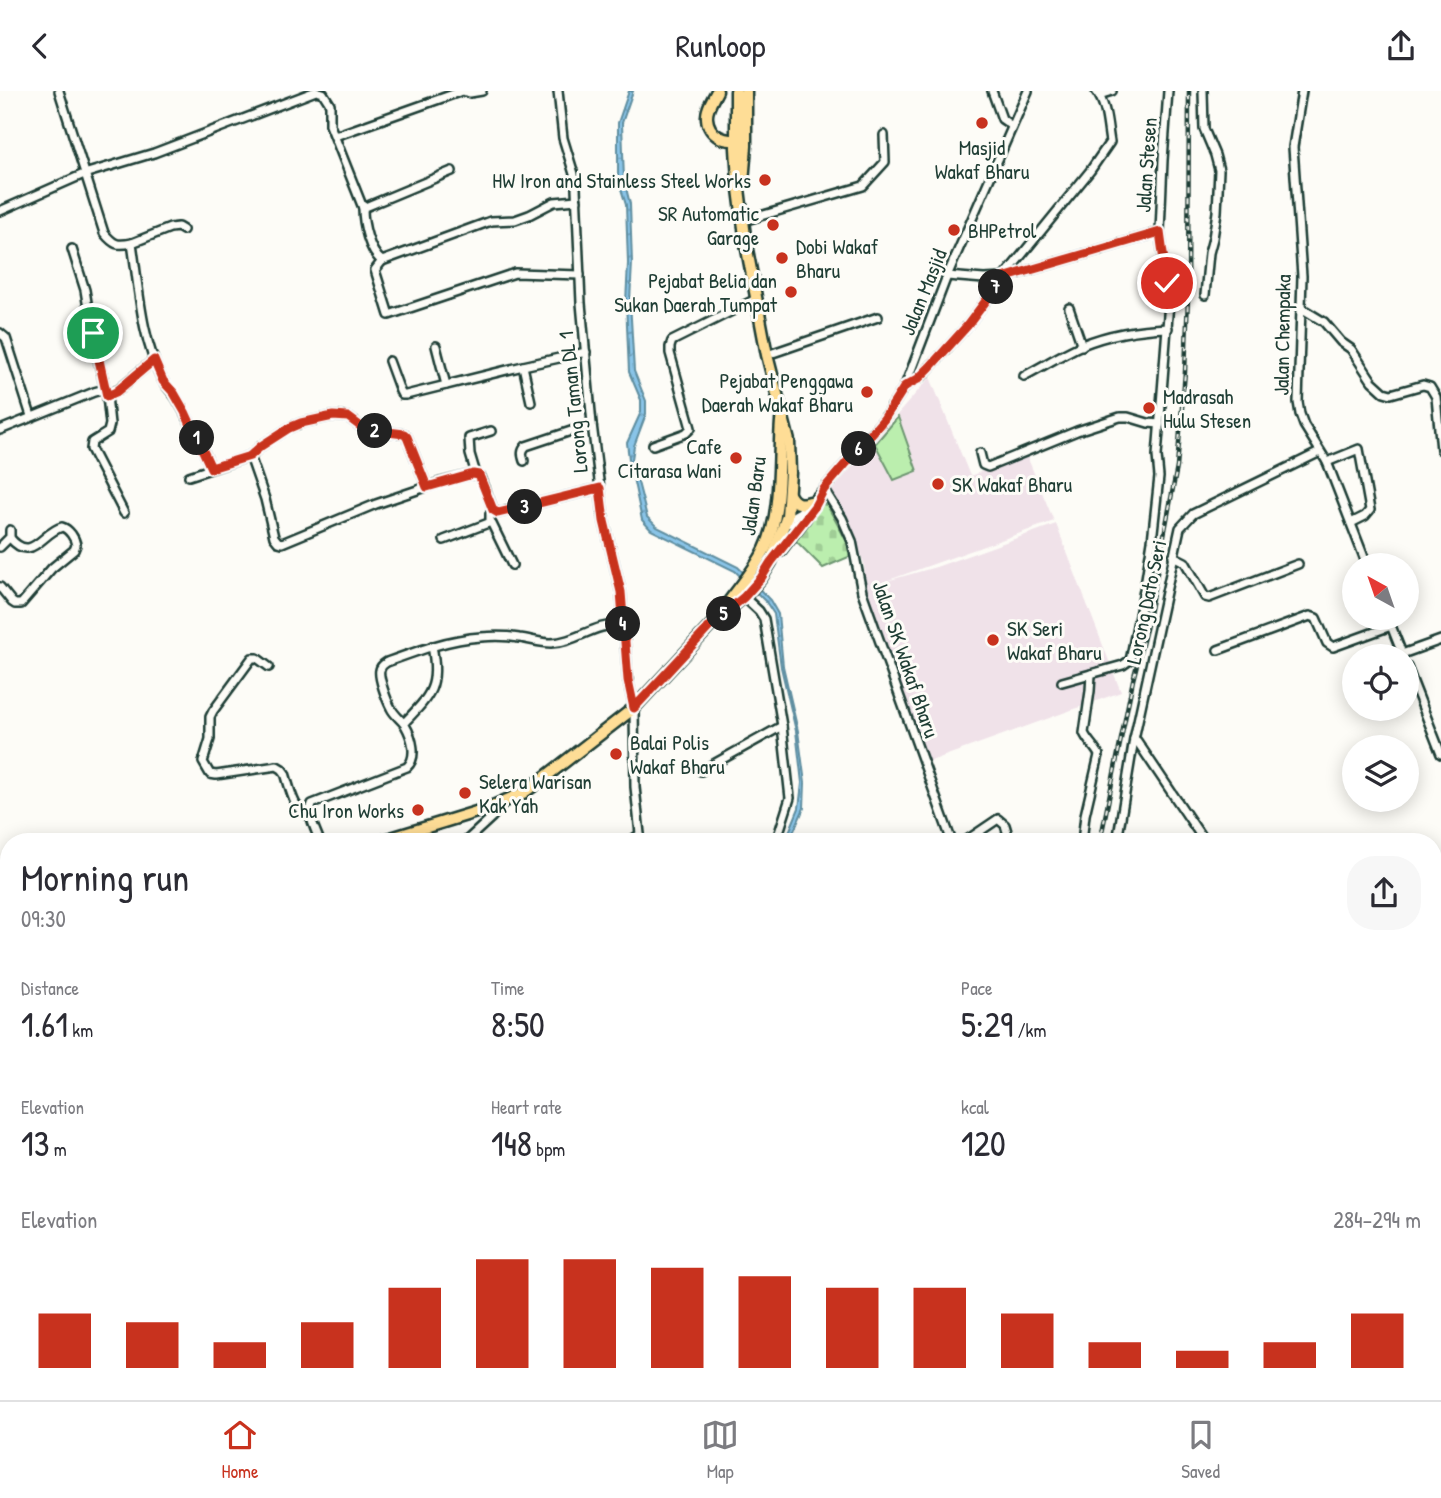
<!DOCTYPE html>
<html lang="en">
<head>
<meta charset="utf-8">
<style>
  :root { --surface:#fff; --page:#f7f7f7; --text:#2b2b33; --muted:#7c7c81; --line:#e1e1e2; --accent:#c8321e }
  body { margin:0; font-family:"Patrick Hand",sans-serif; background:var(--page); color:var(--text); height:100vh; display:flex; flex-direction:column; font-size:26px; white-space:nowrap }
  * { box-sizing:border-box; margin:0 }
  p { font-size:23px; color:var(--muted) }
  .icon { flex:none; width:38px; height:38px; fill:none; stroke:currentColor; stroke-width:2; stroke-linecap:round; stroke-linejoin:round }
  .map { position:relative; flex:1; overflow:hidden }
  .drawer { position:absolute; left:0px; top:742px; width:1442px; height:567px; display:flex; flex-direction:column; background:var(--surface); border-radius:28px 28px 0 0; box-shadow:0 4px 18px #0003 }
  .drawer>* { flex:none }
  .needle { width:46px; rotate:320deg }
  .tools { position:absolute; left:1342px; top:462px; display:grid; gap:14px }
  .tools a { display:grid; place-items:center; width:77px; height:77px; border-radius:50%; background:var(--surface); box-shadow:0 4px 18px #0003; font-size:35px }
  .pin { position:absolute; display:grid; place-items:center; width:60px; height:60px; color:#fff; margin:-30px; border:4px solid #fff; border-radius:50%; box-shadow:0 2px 7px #0007 }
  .km { position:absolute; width:35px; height:35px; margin:-18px; border-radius:50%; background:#222; color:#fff; font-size:19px; line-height:35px; text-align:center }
  .round { display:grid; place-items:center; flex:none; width:74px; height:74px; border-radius:28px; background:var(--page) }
  .overview { display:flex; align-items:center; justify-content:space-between; height:119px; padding:0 21px }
  h1 { font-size:38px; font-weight:600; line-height:52px }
  .stats { display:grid; grid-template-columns:repeat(3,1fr); gap:10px; height:119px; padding:7px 21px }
  .stats div { display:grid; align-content:center }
  .stats b { font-size:35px; font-weight:600 }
  .stats small { font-size:19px; font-weight:400 }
  .stats p { font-size:19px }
  .chart { height:196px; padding:14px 21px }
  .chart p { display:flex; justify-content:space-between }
  .chart svg { width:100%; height:126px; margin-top:7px; stroke:var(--accent); stroke-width:6 }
  header { display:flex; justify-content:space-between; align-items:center; height:91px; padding:0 21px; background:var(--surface); font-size:32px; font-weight:600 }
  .tabs { display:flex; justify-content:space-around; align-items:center; height:98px; border-top:2px solid var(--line); background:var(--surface); font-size:19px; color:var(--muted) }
  .tabs a { display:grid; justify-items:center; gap:4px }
  .tabs .current { color:var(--accent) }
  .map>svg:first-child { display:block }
  .built { fill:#f0e2e9 }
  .green { fill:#bbeeae; stroke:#6d9671; stroke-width:2 }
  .cemetery { fill:url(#cemetery-stones); stroke:#6d9671; stroke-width:2 }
  .water { fill:url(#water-ripples); stroke:#5f8ea0; stroke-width:2 }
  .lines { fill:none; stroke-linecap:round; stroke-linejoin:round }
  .minor-casing { stroke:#1f3d34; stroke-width:12 }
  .major-casing { stroke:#1f3d34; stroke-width:15 }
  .minor { stroke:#fdfcf7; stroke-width:7 }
  .major { stroke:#fedd96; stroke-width:10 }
  .rail-casing { stroke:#1f3d34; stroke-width:4.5 }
  .rail { stroke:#fdfcf7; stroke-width:2; stroke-dasharray:5; stroke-linecap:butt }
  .route-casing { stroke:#fff; stroke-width:14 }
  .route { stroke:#c8321e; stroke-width:9 }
  .poi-dot { fill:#c8321e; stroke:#fdfcf7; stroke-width:2.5 }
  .labels { text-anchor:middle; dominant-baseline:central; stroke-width:6; stroke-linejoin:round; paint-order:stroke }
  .poi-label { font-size:21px; fill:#1f3d34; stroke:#fdfcf7; text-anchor:start }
  .street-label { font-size:21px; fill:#1f3d34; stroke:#fdfcf7 }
</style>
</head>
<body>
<header><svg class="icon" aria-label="back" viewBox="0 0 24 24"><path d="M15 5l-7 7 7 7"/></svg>Runloop<svg class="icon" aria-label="share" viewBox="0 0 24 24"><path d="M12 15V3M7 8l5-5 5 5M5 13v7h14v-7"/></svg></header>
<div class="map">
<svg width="1441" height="1309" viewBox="0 0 1441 1309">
  <defs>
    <pattern id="cemetery-stones" width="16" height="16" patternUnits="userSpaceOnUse" patternTransform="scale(1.75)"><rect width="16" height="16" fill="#bbeeae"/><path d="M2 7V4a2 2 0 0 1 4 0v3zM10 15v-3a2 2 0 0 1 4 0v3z" fill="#a0cd96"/></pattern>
    <pattern id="water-ripples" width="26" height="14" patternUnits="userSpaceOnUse" patternTransform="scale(1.75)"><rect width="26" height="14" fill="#89c4e8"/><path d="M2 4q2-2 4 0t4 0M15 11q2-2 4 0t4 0" fill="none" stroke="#6fa0bd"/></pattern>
  </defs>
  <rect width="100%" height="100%" fill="#fdfcf7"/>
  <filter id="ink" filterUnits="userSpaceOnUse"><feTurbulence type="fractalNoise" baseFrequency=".0143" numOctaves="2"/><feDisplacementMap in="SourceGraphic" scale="14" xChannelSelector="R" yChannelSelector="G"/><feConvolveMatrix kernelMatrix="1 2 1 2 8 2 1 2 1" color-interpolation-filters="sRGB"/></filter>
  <g filter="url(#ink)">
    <path class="built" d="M930,286L970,385L1026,363L1054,430L883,491L936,476L1056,433L1121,601L928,671L866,496L864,472L846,425L831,400Z"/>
    <path class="green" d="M898,326L917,380L894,389L875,353Z"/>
    <path class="cemetery" d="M822,413L827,414L846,449L851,465L823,477L794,448Z"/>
    <path class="water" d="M629,0H633L622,32L624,89L630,113L632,172L630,210L634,280L646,310V323L634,355L632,368L647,426L657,436L738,476L770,509L778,523L783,575L798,640L805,692L804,717L789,751H785L799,717L802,692L796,640L781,576L774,523L766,511L735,480L651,439L642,429L629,368L627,352L641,321V309L629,281L626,211L628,172L626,114L618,88V32Z"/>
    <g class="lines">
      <g class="minor-casing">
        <g id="minor">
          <path d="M59,0L104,142C114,154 117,155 132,152"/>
          <path d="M558,0L563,47L574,83L576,97L581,212L592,333L604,430L621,501L628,589L634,617L635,696L640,743L629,751"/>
          <path d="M992,0L1002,28L1012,35"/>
          <path d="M1203,0L1204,38L1215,64L1219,79L1217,121L1213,147L1209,162L1205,204"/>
          <path d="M1302,0L1293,56L1302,185L1298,311L1300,323L1304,334L1327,371L1367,474"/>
          <path d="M1099,4L1112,0"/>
          <path d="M335,45L462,0L470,2L482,0"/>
          <path d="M363,117L452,80"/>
          <path d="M0,120L84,83L154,62L316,0L323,2L330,13V34L363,117C363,133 369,161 382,170L491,130L515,129L529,124L554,111L577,109"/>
          <path d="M743,130L863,95L885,71L884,44"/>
          <path d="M183,139L178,136L170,137L132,152C139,198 141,246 162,288C166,296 174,302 178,310C191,331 201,355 211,377"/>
          <path d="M72,158L85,199L92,242L107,305L110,333L108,341L92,351L91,358L124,422"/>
          <path d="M382,170L375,179L389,224L515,182L580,184"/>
          <path d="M947,185L984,188L1003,187L1160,141L1163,69L1168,0"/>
          <path d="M1069,217L1082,255"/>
          <path d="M1301,217L1324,231L1341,251L1351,258L1372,290L1384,301L1391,303L1423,294L1430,296L1436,306L1441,359"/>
          <path d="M0,242L6,247L31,325"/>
          <path d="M436,255L446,294"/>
          <path d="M767,264L878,226"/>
          <path d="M389,270L400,300L402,304H406L523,275L586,261"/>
          <path d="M523,275L531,311"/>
          <path d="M1024,285C1043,275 1062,263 1082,254C1109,243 1139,238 1168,237"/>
          <path d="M905,295L922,285L967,235L1003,187L1090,80L1110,51C1107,34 1107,14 1096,0"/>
          <path d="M107,305L115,301L154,269"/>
          <path d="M0,339L94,301L105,298"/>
          <path d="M653,354L686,342L691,337L670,262V256L672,250L756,208"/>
          <path d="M980,362L983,374L988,376L1077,340L1120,326H1128L1148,332L1160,333"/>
          <path d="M250,365L265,408L274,446L278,451L282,452L376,413L441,391L473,383L481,386L493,419L498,422L600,397"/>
          <path d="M524,370C522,364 521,360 526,355L592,333"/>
          <path d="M1327,371L1359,358L1370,419L1365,425L1351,432"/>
          <path d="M476,383L470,363L469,347L491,340"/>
          <path d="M189,385L250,365L261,355L289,337L301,332L333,325L348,326L364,338L404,343L407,346L427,396"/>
          <path d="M824,398L842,427L852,450L862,501L952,751"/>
          <path d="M493,420L490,423V429L512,474"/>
          <path d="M787,425H793L800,421L824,398L884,328L905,295L947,185L1028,0"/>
          <path d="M786,433C804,432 812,419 821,405"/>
          <path d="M444,449L491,431"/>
          <path d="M0,456L10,446V439"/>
          <path d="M1173,465L1185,471L1205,506L1209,507L1298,473"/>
          <path d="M0,496L12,511L15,513H21L52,477L74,459L76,454C75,447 69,438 62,436C42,441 32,473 10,447"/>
          <path d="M744,506L759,520L764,528L782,635L790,707L776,751"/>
          <path d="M1388,527L1403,565"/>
          <path d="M1218,559L1310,525L1316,527L1327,552L1333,556L1391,535"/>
          <path d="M1402,563L1441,549"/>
          <path d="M269,576L257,567H252L213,620L210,626V648L203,671L210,683L216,684L277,675L282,678L285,682C290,697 294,722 310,725"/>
          <path d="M1407,576L1441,663"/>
          <path d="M1062,591L1123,574L1130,569L1131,565L1145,494L1152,450L1159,386L1157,365L1169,211L1160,141"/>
          <path d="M404,632C431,604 440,595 432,555"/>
          <path d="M1134,648L1137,650L1205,751"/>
          <path d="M701,680L782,635"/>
          <path d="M320,751C316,739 307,725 312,713L407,676C418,666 412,646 405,634C401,628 394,624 391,617C387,610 378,586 380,579C381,574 384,573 387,571C417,560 449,548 481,546C493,545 507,545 519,547C530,548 539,552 551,552C578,551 593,532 623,534"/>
          <path d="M465,751L492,726L504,711"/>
          <path d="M964,751L998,728L1005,734L1010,751"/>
          <path d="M1082,751L1085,724L1099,664C1095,656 1088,651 1084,642L1090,600L1091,583"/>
          <path d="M1117,751L1134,648L1180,437L1193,423L1320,361"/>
          <path d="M1433,779L1441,776"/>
          <path d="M1433,986L1441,984"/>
          <path d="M1433,1035L1441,1048"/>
          <path d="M0,1171L9,1165"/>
          <path d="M71,1300L77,1309"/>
          <path d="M200,1300L207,1309"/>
          <path d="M288,1300L295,1309"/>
          <path d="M482,1300L491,1309"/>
          <path d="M658,1300L674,1309"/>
          <path d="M235,1309L248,1300"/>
          <path d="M339,1309L350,1300"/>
          <path d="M442,1309L453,1300"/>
          <path d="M626,1309L643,1300"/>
          <path d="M931,1309L944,1300"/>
          <path d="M964,1309L966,1300"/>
          <path d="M1008,1309L1010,1300"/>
        </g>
      </g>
      <g class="major-casing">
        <g id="major">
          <path d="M717,0C713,8 706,18 707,27C708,44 727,54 741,46"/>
          <path d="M743,91L746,55V0"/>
          <path d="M789,403C794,413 800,414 810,411"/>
          <path d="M780,460L805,427"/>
          <path d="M722,520C736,500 754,481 765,458C782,422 778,370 781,330"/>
          <path d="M378,751L486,718L523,702L540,690L634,617L713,532L748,502L761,487L771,471L787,425L790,382L789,350L767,264L746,153L738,90L736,57V0"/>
          <path d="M0,863L9,861"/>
        </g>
      </g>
      <use href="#minor" class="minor"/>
      <use href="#major" class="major"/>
      <g class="rail-casing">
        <g id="rail">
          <path d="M1100,751L1133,589L1147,534L1177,376L1185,281L1188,206L1189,0"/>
          <path d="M990,1309L992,1300"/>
        </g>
      </g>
      <use href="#rail" class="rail"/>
    </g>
  </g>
  <g class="lines" filter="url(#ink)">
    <g class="route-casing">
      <path id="route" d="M93,242L107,305L116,301L154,269L163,290L174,302L185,321L211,377L250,365L261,355L289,337L301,332L333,325L348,326L364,338L404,343L407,346L427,396L473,383L479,384L493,419L498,422L600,397L604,430L621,501L628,589L634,617L713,532L744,506L761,487L771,471L815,415L824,398L884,328L905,295L918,288L930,276L967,235L1003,187L1160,141L1167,192"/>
    </g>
    <use href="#route" class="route"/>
  </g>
  <g class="poi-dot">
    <circle cx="982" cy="32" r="7"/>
    <circle cx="765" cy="89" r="7"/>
    <circle cx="773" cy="134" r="7"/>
    <circle cx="954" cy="139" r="7"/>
    <circle cx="782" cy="167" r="7"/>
    <circle cx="791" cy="201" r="7"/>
    <circle cx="867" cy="301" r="7"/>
    <circle cx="1149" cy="317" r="7"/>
    <circle cx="736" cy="367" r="7"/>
    <circle cx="938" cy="393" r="7"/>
    <circle cx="993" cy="549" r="7"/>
    <circle cx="616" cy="663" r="7"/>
    <circle cx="465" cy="702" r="7"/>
    <circle cx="418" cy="719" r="7"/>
  </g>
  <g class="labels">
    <g class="poi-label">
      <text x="982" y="56" text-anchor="middle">Masjid<tspan x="982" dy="24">Wakaf Bharu</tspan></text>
      <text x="751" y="89" text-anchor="end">HW Iron and Stainless Steel Works</text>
      <text x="759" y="122" text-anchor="end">SR Automatic<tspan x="759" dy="24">Garage</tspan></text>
      <text x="968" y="139">BHPetrol</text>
      <text x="796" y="155">Dobi Wakaf<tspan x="796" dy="24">Bharu</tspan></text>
      <text x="777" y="189" text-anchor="end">Pejabat Belia dan<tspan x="777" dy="24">Sukan Daerah Tumpat</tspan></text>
      <text x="853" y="289" text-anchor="end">Pejabat Penggawa<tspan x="853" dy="24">Daerah Wakaf Bharu</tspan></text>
      <text x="1163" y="305">Madrasah<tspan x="1163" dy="24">Hulu Stesen</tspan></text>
      <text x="722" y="355" text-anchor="end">Cafe<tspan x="722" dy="24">Citarasa Wani</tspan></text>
      <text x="952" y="393">SK Wakaf Bharu</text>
      <text x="1007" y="537">SK Seri<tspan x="1007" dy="24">Wakaf Bharu</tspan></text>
      <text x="630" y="651">Balai Polis<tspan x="630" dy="24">Wakaf Bharu</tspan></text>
      <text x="479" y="690">Selera Warisan<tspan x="479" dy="24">Kak Yah</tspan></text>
      <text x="404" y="719" text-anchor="end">Chu Iron Works</text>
    </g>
    <g class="street-label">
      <text transform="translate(1146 74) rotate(-86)">Jalan Stesen</text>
      <text transform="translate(923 201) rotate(-68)">Jalan Masjid</text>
      <text transform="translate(1282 244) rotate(-89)">Jalan Chempaka</text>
      <text transform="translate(573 311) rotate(-96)">Lorong Taman DL 1</text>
      <text transform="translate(753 405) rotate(-82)">Jalan Baru</text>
      <text transform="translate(1146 511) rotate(-78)">Lorong Dato Seri</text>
      <text transform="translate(906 568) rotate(71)">Jalan SK Wakaf Bharu</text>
    </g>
  </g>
</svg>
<div class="tools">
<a><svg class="needle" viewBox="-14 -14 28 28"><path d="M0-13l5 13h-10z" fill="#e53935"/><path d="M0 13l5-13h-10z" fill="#7c7c81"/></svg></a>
<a><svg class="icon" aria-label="locate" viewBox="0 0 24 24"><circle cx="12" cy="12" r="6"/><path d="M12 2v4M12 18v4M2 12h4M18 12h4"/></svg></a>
<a><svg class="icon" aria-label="layers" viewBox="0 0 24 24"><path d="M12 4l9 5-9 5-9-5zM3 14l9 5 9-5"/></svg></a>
</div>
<div class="pin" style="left:93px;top:242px;background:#1e9e55"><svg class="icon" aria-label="arrive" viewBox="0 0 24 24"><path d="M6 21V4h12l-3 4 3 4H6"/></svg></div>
<div class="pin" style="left:1167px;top:192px;background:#d93025"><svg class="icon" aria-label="check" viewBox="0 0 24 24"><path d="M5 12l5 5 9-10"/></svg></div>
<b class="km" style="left:197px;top:347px">1</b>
<b class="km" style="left:375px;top:340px">2</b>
<b class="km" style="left:525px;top:416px">3</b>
<b class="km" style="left:623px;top:533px">4</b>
<b class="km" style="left:724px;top:523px">5</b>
<b class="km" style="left:859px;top:358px">6</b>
<b class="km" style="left:996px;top:196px">7</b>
<section class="drawer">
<div class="overview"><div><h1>Morning run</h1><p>09:30</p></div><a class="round"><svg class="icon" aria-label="share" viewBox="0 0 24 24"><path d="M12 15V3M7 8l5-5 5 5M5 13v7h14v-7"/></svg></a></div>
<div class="stats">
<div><p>Distance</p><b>1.61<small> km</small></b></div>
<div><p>Time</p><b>8:50</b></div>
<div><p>Pace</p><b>5:29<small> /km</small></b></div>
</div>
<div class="stats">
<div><p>Elevation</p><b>13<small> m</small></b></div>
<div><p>Heart rate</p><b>148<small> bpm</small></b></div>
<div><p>kcal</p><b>120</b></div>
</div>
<div class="chart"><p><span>Elevation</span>284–294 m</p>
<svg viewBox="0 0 160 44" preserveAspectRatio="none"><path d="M5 44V25M15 44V28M25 44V35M35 44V28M45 44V16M55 44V6M65 44V6M75 44V9M85 44V12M95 44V16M105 44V16M115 44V25M125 44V35M135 44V38M145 44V35M155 44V25"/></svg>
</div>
</section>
</div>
<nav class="tabs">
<a class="current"><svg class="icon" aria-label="home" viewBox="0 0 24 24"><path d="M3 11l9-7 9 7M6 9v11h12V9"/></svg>Home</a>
<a><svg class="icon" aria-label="map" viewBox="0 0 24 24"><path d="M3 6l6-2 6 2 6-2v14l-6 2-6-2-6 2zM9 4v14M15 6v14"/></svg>Map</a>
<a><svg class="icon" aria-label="saved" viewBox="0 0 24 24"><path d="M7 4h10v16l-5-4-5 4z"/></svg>Saved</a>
</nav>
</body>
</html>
